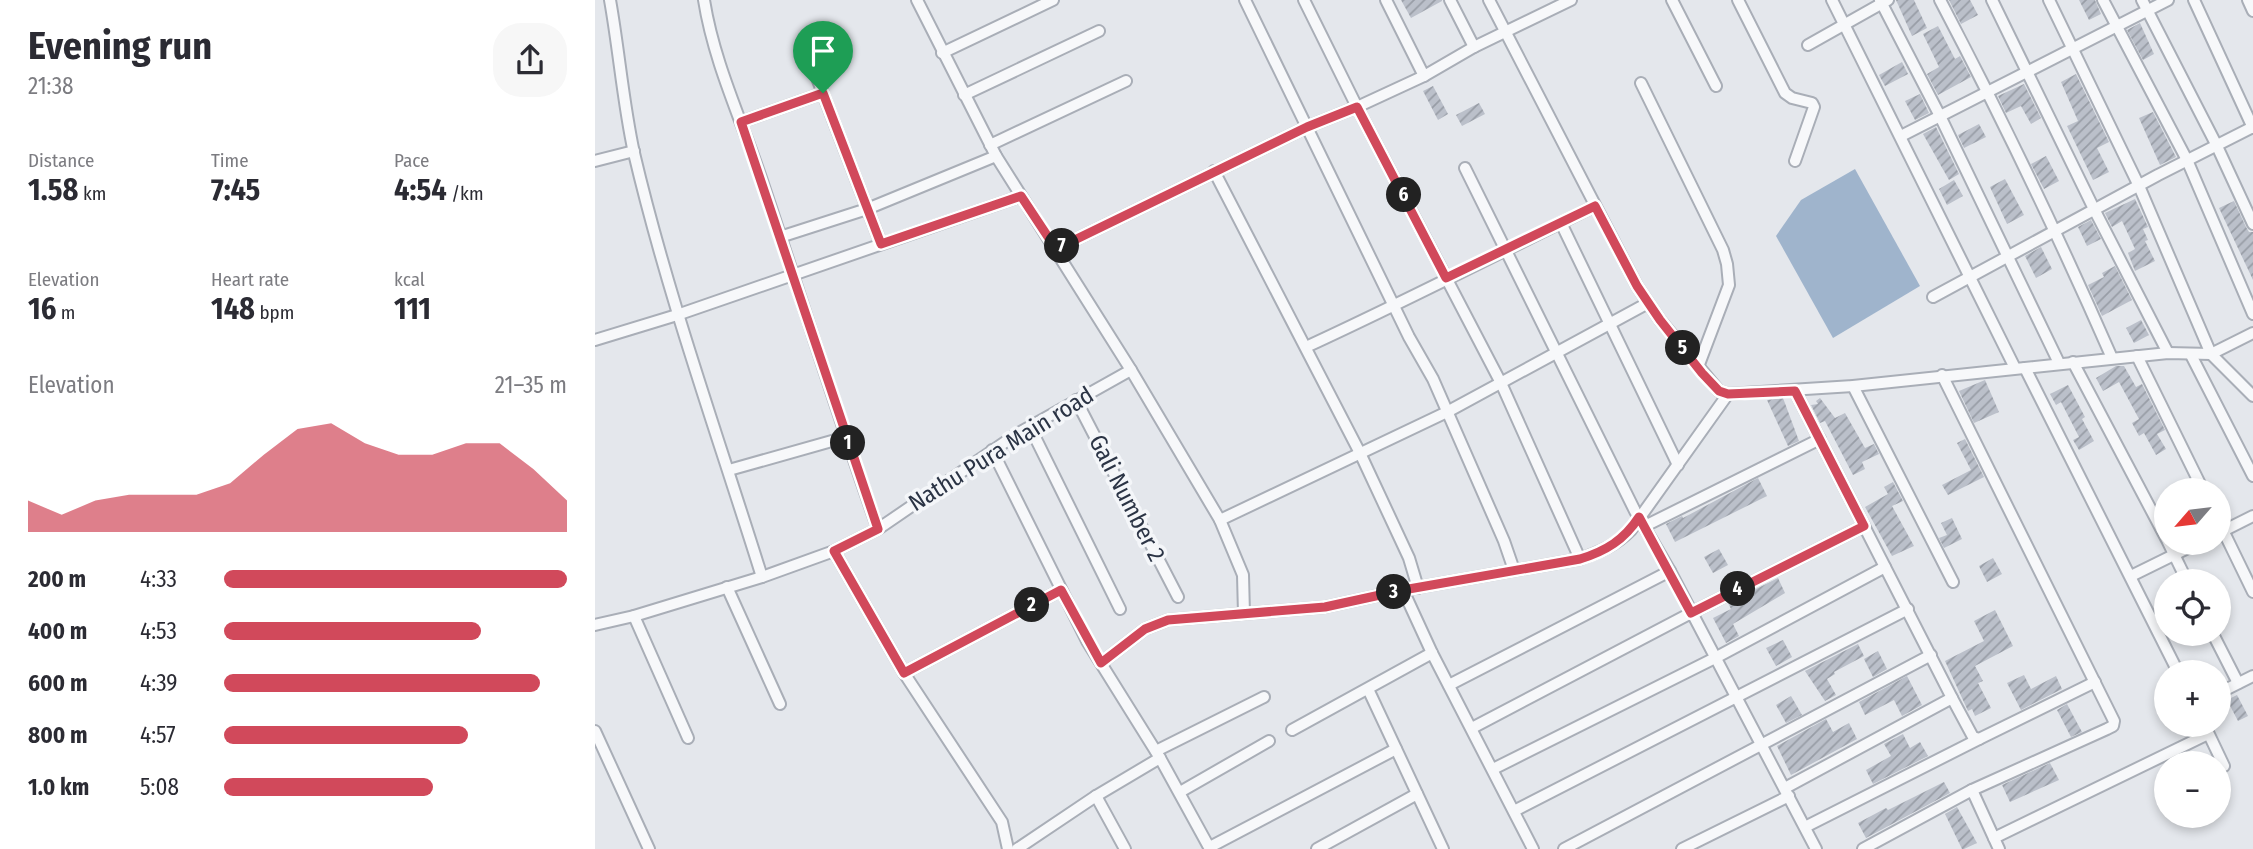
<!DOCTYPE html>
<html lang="en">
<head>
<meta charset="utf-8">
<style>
  :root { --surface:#fff; --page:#f7f7f7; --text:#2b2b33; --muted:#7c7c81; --accent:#d1495b }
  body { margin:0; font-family:"Fira Sans Condensed",sans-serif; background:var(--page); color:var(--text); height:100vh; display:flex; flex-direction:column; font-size:26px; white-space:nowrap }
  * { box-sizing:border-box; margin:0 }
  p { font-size:23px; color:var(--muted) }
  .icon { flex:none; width:38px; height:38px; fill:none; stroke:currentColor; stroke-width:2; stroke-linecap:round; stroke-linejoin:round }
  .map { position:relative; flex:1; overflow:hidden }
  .side { display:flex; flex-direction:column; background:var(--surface); width:595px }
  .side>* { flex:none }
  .needle { width:46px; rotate:242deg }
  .fabs { position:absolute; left:1559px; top:478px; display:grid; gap:14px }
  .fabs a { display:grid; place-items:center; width:77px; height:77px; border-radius:50%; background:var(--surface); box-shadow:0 4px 10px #0003; font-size:35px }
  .pin { position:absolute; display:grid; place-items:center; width:60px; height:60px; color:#fff; margin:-72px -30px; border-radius:50% 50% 50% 0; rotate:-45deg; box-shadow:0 0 7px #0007 }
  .pin .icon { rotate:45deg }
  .km { position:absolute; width:35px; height:35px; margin:-18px; border-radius:50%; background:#222; color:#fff; font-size:19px; line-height:35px; text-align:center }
  .round { display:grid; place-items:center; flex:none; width:74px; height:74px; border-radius:28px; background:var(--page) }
  .overview { display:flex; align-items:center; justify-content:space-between; height:119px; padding:0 28px }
  h1 { font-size:38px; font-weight:700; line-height:52px }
  .figures { display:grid; grid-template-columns:repeat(3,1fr); gap:10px; height:119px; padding:7px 28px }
  .figures div { display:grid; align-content:center }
  .figures b { font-size:30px; font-weight:700 }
  .figures small { font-size:19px; font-weight:400 }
  .figures p { font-size:19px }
  .chart { height:196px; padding:14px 28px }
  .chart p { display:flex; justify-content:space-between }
  .chart svg { width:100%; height:126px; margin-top:7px; fill:var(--accent); opacity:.7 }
  ul { padding:0 28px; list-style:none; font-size:23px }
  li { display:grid; grid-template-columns:112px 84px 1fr; align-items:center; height:52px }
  li i { height:18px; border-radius:9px; background:var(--accent) }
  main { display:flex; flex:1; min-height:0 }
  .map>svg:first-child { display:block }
  .water { fill:#9fb4cc }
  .building { fill:url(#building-hatch) }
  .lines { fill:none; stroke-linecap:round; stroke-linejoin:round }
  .street-casing { stroke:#a9aeb7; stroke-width:14 }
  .street { stroke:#f7f8fa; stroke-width:10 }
  .route-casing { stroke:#fff; stroke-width:14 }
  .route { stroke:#d1495b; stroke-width:9 }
  .labels { text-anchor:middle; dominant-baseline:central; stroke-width:7; stroke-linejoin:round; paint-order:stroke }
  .street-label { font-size:24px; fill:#2b3445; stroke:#f4f6f9 }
</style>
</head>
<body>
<main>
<section class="side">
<div class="overview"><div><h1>Evening run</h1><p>21:38</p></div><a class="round"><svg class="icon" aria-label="share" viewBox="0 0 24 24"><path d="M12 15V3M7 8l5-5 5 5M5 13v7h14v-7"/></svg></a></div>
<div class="figures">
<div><p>Distance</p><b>1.58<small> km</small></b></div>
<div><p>Time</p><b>7:45</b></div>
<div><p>Pace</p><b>4:54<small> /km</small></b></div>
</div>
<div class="figures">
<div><p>Elevation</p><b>16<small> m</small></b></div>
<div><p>Heart rate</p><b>148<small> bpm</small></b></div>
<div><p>kcal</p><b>111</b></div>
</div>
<div class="chart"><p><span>Elevation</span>21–35 m</p>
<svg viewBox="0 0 160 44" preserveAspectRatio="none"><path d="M0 44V33L10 38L20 33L30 31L40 31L50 31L60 27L70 17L80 8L90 6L100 13L110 17L120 17L130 13L140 13L150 22L160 33V44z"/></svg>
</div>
<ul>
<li><b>200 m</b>4:33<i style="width:100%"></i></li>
<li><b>400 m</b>4:53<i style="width:75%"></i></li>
<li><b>600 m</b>4:39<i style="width:92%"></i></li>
<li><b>800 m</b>4:57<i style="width:71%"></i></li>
<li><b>1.0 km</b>5:08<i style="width:61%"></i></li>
</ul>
</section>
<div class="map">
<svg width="1658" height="849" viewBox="0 0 1658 849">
  <defs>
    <pattern id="building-hatch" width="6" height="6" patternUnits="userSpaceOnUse" patternTransform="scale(1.75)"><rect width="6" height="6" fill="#bbc0ca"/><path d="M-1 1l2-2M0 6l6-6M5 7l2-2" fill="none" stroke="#989da6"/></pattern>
  </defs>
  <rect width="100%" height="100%" fill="#e4e7ec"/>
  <path class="water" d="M1260,169L1325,286L1238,338L1181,236L1206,200Z"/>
  <g class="building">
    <path d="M806,0H847V1L816,18Z"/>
    <path d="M1301,0H1319L1332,28L1317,36Z"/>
    <path d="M1354,0H1375L1383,15L1366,24Z"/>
    <path d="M1484,0H1500L1506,14L1494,20Z"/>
    <path d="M1545,23L1559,54L1548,60L1532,30Z"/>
    <path d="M1343,26L1360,59L1365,56L1376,77L1343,95L1332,74L1344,67L1328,34Z"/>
    <path d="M1307,62L1313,74L1290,86L1284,75Z"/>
    <path d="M1481,74L1514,142L1502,148L1514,172L1498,180L1472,126L1483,121L1466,82Z"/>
    <path d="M1429,84L1446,118L1436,124L1426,106L1411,113L1403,96Z"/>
    <path d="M838,86L853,114L843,120L828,91Z"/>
    <path d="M1325,94L1334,113L1320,120L1310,101Z"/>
    <path d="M884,103L890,114L867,126L861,115Z"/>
    <path d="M1558,112L1581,157L1565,165L1544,118Z"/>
    <path d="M1384,124L1391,137L1369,148L1363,135Z"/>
    <path d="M1341,127L1364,174L1354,180L1328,134Z"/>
    <path d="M1451,156L1464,181L1449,189L1436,164Z"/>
    <path d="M1410,179L1429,215L1412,224L1395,187Z"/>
    <path d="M1359,180L1368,196L1352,205L1344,189Z"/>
    <path d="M1540,199L1553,227L1548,229L1553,240L1550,241L1560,261L1540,271L1533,253L1540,249L1527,221L1517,227L1510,213Z"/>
    <path d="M1639,201L1651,227L1654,232H1658V280L1624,208Z"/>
    <path d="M1496,220L1506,239L1492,246L1483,227Z"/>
    <path d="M1446,247L1457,269L1441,278L1430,256Z"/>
    <path d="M1520,266L1537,300L1507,316L1493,285L1509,277L1507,273Z"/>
    <path d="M1546,320L1554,335L1539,343L1531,328Z"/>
    <path d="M1521,366H1529L1541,387L1547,384L1570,430L1562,434L1571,449L1561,455L1549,433L1544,436L1537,423L1544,419L1524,382L1508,391L1501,378Z"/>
    <path d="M1390,380L1404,412L1379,423L1364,391Z"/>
    <path d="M1473,385L1490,417L1487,419L1499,441L1484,450L1478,440L1484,437L1466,402L1461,405L1455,394Z"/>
    <path d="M1188,398L1204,441L1193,446L1172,400Z"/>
    <path d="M1225,398L1240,418L1250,413L1270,448L1279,444L1284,454L1267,462L1270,469L1258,475L1230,421L1225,423L1216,405L1223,404L1221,401Z"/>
    <path d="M1370,439L1389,477L1353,495L1347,485L1376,470L1362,443Z"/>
    <path d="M1163,478L1172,496L1080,542L1071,524L1087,516L1088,518Z"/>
    <path d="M1298,482L1308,501L1297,506L1319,546L1297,556L1270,507L1293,494L1289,487Z"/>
    <path d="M1357,518L1367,539L1349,548L1344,538L1352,535L1346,523Z"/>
    <path d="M1124,549L1133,565L1118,573L1109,557Z"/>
    <path d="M1398,558L1407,574L1392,582L1384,566Z"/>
    <path d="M1183,578L1190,593L1138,624L1144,636L1131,643L1118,618L1136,609L1133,603Z"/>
    <path d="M1400,610L1418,646L1380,666L1388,681L1383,683L1396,708L1380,716L1377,709L1373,711L1350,661L1389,641L1379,621Z"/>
    <path d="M1188,640L1197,657L1181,666L1171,648Z"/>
    <path d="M1263,644L1269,656L1239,672L1240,674L1232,679L1241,695L1230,701L1210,671Z"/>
    <path d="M1283,651L1292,669L1278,677L1269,659Z"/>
    <path d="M1429,675L1436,689L1461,676L1467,689L1426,710L1412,683Z"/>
    <path d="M1312,676L1327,705L1307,716L1299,700L1270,715L1264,702Z"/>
    <path d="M1642,695L1653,716L1643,721L1632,700Z"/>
    <path d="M1196,696L1207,715L1191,723L1181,705Z"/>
    <path d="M1472,704L1487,732L1476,737L1462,710Z"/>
    <path d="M1231,719L1238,732L1254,723L1262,739L1196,775L1182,746Z"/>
    <path d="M1308,734L1315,748L1325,742L1333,756L1278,784L1271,770L1296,756L1289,744Z"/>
    <path d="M1455,763L1464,780L1415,802L1407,785Z"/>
    <path d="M1349,782L1355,793L1271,838L1263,823L1291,808L1293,810Z"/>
    <path d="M1362,807L1382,843L1369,849H1367L1350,814Z"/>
  </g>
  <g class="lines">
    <g class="street-casing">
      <g id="street">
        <path d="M15,0C24,50 28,103 39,153C73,297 123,436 167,577"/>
        <path d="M109,0C119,63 147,121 167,181C206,297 242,414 283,529"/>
        <path d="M322,0L401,156L536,370L625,520L648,575L649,614"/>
        <path d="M650,0L814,337L838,379L909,541L919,570"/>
        <path d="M709,0L762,107L906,383L985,559"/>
        <path d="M791,0L829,76"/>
        <path d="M855,0L879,47"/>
        <path d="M894,0L1042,286L1065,320L1124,391L1133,394L1258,386L1573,353L1616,354L1658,333"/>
        <path d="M1077,0L1121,86"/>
        <path d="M1143,0L1190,93L1197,98L1217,103L1219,107L1200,161"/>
        <path d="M1237,0L1420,368"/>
        <path d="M1285,0L1345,116L1464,363"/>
        <path d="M1345,0C1407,118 1464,237 1517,358"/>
        <path d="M1397,0L1499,209L1573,353"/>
        <path d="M1454,0L1544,186L1616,354L1658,396"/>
        <path d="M1508,0L1592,160L1658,314"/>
        <path d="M1547,0L1621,144L1658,224"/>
        <path d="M1599,0L1658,128"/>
        <path d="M1653,0L1658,11"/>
        <path d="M1213,45L1293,0"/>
        <path d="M212,52L286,244"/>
        <path d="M347,53L458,0"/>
        <path d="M1046,83L1128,250L1132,264L1134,285L1103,367"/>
        <path d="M369,95L504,31"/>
        <path d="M146,122L228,93"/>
        <path d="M1306,136L1573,0"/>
        <path d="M395,145L531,81"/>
        <path d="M0,161L39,151"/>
        <path d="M870,168L1040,511L1075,571L1221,849"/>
        <path d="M619,171L765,453L814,558L823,588"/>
        <path d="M966,223L1083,465"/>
        <path d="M185,237L272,209L401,156"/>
        <path d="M461,249L712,127L762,107L829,76L879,47L976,0"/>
        <path d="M1338,297L1563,175L1658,127"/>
        <path d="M0,340L82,315L426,196"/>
        <path d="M711,347C809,302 904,253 1000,206"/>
        <path d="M1596,355L1658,476"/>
        <path d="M1542,356L1608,490"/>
        <path d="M1478,362L1572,540"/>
        <path d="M1430,368L1583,672"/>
        <path d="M1347,375L1519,721L1518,726L1512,729L1377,790"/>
        <path d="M1258,386L1358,582"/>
        <path d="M481,400L583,597"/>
        <path d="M435,427L525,609"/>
        <path d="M397,450L492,641L565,758L615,849"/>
        <path d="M134,470L251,437"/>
        <path d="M625,520L852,412L1053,303"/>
        <path d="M1624,522L1658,592"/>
        <path d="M1050,526L1225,439"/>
        <path d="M1624,533L1658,516"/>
        <path d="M1573,542L1592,581"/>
        <path d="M239,551L309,673L407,822L413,849"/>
        <path d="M1536,576L1605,542"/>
        <path d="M132,587L185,704"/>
        <path d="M808,590L837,653L938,849"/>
        <path d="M39,616L93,738"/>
        <path d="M0,625L39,616L167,577L239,551L283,529L422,434L536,370"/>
        <path d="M1618,634L1643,683"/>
        <path d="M506,663L550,629L573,620L730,607L808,590L985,559C1005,552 1021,545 1036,530L1133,394"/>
        <path d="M309,673L466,590"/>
        <path d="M854,685L1075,571"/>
        <path d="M773,689L848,849"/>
        <path d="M1624,693L1658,676"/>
        <path d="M1357,698L1378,737L1384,739L1500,682"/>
        <path d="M1609,724L1629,766"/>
        <path d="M877,728L1096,613L1269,526"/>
        <path d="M697,730L837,653"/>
        <path d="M0,731L54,849"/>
        <path d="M561,751L669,697"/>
        <path d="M898,769L1120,658L1290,567"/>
        <path d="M1190,788L1357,698L1200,391"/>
        <path d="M585,792L674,741"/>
        <path d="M501,796L530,849"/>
        <path d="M919,811L1313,609"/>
        <path d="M1210,827L1384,739"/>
        <path d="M1399,838L1613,734"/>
        <path d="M615,847L801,749"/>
        <path d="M422,849L501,796L565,758"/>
        <path d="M722,849L822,794"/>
        <path d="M969,849L1336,655"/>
        <path d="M1087,849L1194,796"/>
        <path d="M1268,849L1377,790L1404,849"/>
      </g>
    </g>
    <use href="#street" class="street"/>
  </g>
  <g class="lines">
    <g class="route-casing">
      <path id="route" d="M228,93L286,244L426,196L461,249L712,127L762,107L851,278L1000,206L1042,286L1065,320L1107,373L1124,391L1133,394L1200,391L1269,526L1096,613L1044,517C1029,540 1011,551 985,559L808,590L730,607L573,620L550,629L506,663L466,590L309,673L239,551L283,529L146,122Z"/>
    </g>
    <use href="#route" class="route"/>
  </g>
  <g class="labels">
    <g class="street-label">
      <text transform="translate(406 449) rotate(-32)">Nathu Pura Main road</text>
      <text transform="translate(532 498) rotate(63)">Gali Number 2</text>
    </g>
  </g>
</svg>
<div class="fabs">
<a><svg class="needle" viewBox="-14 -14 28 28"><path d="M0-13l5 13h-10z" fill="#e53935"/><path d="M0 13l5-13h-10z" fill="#7c7c81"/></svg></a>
<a><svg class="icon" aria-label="locate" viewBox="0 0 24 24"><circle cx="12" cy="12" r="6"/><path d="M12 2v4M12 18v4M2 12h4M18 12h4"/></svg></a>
<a>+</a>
<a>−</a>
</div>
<div class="pin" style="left:228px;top:93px;background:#1e9e55"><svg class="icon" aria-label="arrive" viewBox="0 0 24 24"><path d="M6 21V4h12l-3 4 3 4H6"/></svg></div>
<b class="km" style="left:253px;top:443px">1</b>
<b class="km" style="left:437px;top:605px">2</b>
<b class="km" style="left:799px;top:592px">3</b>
<b class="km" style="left:1143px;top:589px">4</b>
<b class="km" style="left:1088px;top:348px">5</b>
<b class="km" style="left:809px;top:195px">6</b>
<b class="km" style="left:467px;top:246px">7</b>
</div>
</main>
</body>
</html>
